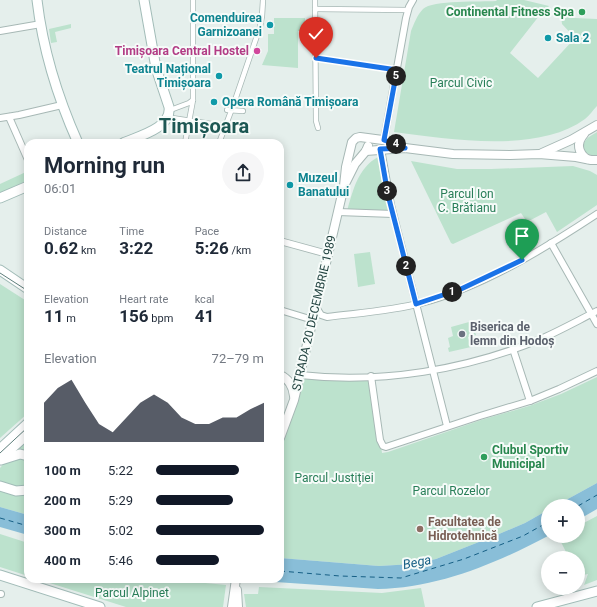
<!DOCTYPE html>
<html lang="en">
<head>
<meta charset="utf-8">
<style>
  :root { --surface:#fff; --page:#f6f6f7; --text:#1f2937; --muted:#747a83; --accent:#111827 }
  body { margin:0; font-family:Roboto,sans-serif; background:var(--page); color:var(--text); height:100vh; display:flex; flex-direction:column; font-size:15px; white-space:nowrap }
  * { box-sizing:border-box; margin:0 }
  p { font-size:13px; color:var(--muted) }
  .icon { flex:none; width:22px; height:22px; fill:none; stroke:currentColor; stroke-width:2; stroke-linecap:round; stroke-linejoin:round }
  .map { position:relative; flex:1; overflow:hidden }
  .panel { position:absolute; left:24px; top:139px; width:260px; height:444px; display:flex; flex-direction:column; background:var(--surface); border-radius:12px; box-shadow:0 2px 10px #0003 }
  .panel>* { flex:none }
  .buttons { position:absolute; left:541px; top:499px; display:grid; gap:8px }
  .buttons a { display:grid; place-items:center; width:44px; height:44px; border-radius:50%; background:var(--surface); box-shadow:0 2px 10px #0003; font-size:20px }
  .pin { position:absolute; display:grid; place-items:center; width:34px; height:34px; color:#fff; margin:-41px -17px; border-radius:50% 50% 50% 0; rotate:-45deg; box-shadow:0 0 4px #0007 }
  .pin .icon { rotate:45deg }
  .km { position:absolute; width:20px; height:20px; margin:-10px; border-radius:50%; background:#222; color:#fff; font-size:11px; line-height:20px; text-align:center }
  .round { display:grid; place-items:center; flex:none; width:42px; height:42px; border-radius:21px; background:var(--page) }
  .headline { display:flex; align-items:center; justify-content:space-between; height:68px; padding:0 20px }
  h1 { font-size:22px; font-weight:700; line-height:30px }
  .stats { display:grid; grid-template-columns:repeat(3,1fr); gap:6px; height:68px; padding:4px 20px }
  .stats div { display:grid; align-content:center }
  .stats b { font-size:17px; font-weight:700 }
  .stats small { font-size:11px; font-weight:400 }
  .stats p { font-size:11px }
  .chart { height:112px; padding:8px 20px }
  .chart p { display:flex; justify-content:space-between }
  .chart svg { width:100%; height:72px; margin-top:4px; fill:var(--accent); opacity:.7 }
  ul { padding:0 20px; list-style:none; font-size:13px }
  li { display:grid; grid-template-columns:64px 48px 1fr; align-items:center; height:30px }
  li i { height:10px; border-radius:5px; background:var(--accent) }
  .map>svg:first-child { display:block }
  .green { fill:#bce2cd }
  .water { fill:#89bed8 }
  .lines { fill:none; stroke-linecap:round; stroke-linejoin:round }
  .ferry { stroke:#165f85; stroke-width:1; stroke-dasharray:5 4; stroke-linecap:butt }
  .pedestrian-casing { stroke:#a7b8b5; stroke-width:6 }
  .minor-casing { stroke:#a7b8b5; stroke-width:8 }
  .tertiary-casing { stroke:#a7b8b5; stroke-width:10 }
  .secondary-casing { stroke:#a2bcb8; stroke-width:11 }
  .pedestrian { stroke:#fff; stroke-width:4.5 }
  .minor { stroke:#fff; stroke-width:6 }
  .tertiary { stroke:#fff; stroke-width:8 }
  .secondary { stroke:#fff; stroke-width:9 }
  .tram { stroke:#5d7e7b; stroke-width:1 }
  .route-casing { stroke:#fff; stroke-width:8 }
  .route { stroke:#1a73e8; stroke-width:5 }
  .leisure-dot { fill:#2e9e5b; stroke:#f6fbf9; stroke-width:1.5 }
  .culture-dot { fill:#0f9aa8; stroke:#f6fbf9; stroke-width:1.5 }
  .hotel-dot { fill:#d1479c; stroke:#f6fbf9; stroke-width:1.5 }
  .worship-dot { fill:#6b7280; stroke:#f6fbf9; stroke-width:1.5 }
  .education-dot { fill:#8d6e63; stroke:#f6fbf9; stroke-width:1.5 }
  .labels { text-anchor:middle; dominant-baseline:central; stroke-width:4; stroke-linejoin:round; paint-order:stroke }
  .leisure-label { font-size:12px; font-weight:bold; fill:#27864d; stroke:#f6fbf9; text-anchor:end }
  .culture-label { font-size:12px; font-weight:bold; fill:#0d838f; stroke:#f6fbf9; text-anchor:start }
  .hotel-label { font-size:12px; font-weight:bold; fill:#b23c85; stroke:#f6fbf9; text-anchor:end }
  .park-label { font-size:12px; fill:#287e58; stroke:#f6fbf9 }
  .street-label { font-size:12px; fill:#224340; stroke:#f6fbf9 }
  .worship-label { font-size:12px; font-weight:bold; fill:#5b616d; stroke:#f6fbf9; text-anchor:start }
  .education-label { font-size:12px; font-weight:bold; fill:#785e54; stroke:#f6fbf9; text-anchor:start }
  .water-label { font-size:13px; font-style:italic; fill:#165f85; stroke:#f6fbf9 }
  .town-label { font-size:20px; font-weight:bold; fill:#1c5753; stroke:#f6fbf9 }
</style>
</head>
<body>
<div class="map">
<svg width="597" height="607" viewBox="0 0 597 607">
  <rect width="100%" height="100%" fill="#e5efec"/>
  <g class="green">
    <path d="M497,0H524L549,6L539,16L510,53L538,78L575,38L562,24L561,16L575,18L597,19V106C593,110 589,116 585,119C537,154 449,139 394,132L411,31C414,24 417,15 423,9C432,0 482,2 496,1Z"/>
    <path d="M274,18H305V31H298V68L262,65L268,51V34H274Z"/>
    <path d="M71,24V28L55,32L57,42L51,43L49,29Z"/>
    <path d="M597,132V157H595L584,152C581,140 589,137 597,132Z"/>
    <path d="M378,157L380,160L390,212L347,211C353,190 358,168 378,157Z"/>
    <path d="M411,161L457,169H491L573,166L590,171L597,175V205L557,232L546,212L527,222L521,213L453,244L451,243Z"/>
    <path d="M28,171V180L0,193V184Z"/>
    <path d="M370,252L375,284L358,287L354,254Z"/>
    <path d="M0,284L28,302V413L0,438Z"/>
    <path d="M469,322L471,329L481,326L483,330L475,332L476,335L468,337L471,347L449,352L448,348L450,347L448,338L453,336L451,327Z"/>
    <path d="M371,376L382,453L388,452L481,420L529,406L561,394L597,377V483L555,506H548V510L525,523L499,534L436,559L413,564L379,566L280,558V438L299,377Z"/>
    <path d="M28,436V515L0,507V468Z"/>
    <path d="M597,516V580L584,585L588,574L578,576V558H569L558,536H578V526Z"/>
    <path d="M0,534L28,543V576L0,567Z"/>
    <path d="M37,579H164L226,585L223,607H126Z"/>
    <path d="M259,587L382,593L421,588L425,607H246L244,594H258Z"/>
  </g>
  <g class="water">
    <path d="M597,483V509L578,520V506H555Z"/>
    <path d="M0,507L28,515V535L0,527Z"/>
    <path d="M548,510V536C497,563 438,588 378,589L261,581L222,580V579H280V558L379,566L413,564L436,559L499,534L525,523Z"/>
  </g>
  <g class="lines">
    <g class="ferry">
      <path d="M578,506L597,495"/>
      <path d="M0,518L28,526"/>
      <path d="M280,571L340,576L401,578L464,559L523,536L548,522"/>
    </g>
    <g class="pedestrian-casing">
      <g id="pedestrian">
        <path d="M315,0L316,121L318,128"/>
        <path d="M315,9L408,10"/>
        <path d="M316,58L397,70"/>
        <path d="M173,109L189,103L193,100"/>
        <path d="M227,110L243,111"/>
        <path d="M172,118L238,128"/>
        <path d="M185,143L193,100V0"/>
        <path d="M219,143L233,106L260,27L262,16L263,0"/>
      </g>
    </g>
    <g class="minor-casing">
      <g id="minor">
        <path d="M0,31L41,24"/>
        <path d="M9,117L28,160"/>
        <path d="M0,118L19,115L62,105"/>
        <path d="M384,140L406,18L409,7L413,0"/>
        <path d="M381,149L391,205L447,426"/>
        <path d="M338,212L393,214"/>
        <path d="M280,241L324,253L328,256"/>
        <path d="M551,243L597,324"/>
        <path d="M316,307L321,315L327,317C358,313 391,311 421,303C482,287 544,249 597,214"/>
        <path d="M280,310L313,320"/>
        <path d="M513,349L530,401"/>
        <path d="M300,375C381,384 467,370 543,338C561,330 579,320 597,311"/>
        <path d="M371,376L380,440L383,446L386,447L480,416L530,401L559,389L597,371"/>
        <path d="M0,594H1"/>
      </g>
    </g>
    <g class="tertiary-casing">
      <g id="tertiary">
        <path d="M584,134C576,143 578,153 587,159"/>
        <path d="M366,151L405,148L453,154L510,155L539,154L576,157L591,160H597"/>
        <path d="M542,153L571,140L597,125"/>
        <path d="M346,182L355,164L366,151L368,146"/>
        <path d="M280,375C289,379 293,386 294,396"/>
        <path d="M280,438L294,400L344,186L346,167L352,142L356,138L360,137L390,141L405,148"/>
        <path d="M237,590L238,607"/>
        <path d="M232,607L236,579"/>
      </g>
    </g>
    <g class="secondary-casing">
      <g id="secondary">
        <path d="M37,0C43,51 57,96 78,143"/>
        <path d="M123,143C139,136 172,128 169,107L156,68L144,0"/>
        <path d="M0,198L28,186"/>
        <path d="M0,270L28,289"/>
        <path d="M0,449L28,423"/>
        <path d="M0,459L28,434"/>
        <path d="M1,460L20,454L28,456"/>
        <path d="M0,486L16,491L28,490"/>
        <path d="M0,575L100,607"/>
        <path d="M537,607L597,591"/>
      </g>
    </g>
    <use href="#pedestrian" class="pedestrian"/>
    <use href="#minor" class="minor"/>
    <use href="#tertiary" class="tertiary"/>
    <use href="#secondary" class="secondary"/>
    <g class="tram">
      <path d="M0,273L28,291"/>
      <path d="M0,453L28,427"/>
    </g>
  </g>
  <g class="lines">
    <g class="route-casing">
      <path id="route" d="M316,58L397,70L384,140L405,148L380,149L388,195L416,304L461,289L522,260"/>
    </g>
    <use href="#route" class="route"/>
  </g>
  <g class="leisure-dot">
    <circle cx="582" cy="12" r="4"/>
    <circle cx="484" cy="457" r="4"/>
  </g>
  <g class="culture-dot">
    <circle cx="270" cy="25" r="4"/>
    <circle cx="548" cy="38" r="4"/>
    <circle cx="219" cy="76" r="4"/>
    <circle cx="214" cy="102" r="4"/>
    <circle cx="290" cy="185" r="4"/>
  </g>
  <circle class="hotel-dot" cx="257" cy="51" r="4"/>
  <circle class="worship-dot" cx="462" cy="334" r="4"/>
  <circle class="education-dot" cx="420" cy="529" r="4"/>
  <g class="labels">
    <g class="leisure-label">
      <text x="574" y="12">Continental Fitness Spa</text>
      <text x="492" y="450" text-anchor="start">Clubul Sportiv<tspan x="492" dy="14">Municipal</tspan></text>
    </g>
    <g class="culture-label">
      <text x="262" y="18" text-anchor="end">Comenduirea<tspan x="262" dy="14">Garnizoanei</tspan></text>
      <text x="556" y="38">Sala 2</text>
      <text x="211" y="69" text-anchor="end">Teatrul Național<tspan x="211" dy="14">Timișoara</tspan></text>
      <text x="222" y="102">Opera Română Timișoara</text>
      <text x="298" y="178">Muzeul<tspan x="298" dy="14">Banatului</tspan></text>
    </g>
    <g class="hotel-label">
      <text x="249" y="51">Timișoara Central Hostel</text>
    </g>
    <g class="park-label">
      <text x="461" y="83">Parcul Civic</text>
      <text x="467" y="194">Parcul Ion<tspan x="467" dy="14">C. Brătianu</tspan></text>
      <text x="334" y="478">Parcul Justiției</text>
      <text x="451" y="491">Parcul Rozelor</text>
      <text x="132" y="593">Parcul Alpinet</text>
    </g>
    <g class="street-label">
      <text transform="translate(314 313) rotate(-77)">STRADA 20 DECEMBRIE 1989</text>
    </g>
    <g class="worship-label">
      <text x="470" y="327">Biserica de<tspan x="470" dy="14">lemn din Hodoș</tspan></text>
    </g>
    <g class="education-label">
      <text x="428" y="522">Facultatea de<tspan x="428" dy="14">Hidrotehnică</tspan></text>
    </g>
    <g class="water-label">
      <text transform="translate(417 562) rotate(-11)">Bega</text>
    </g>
    <g class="town-label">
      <text x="204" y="126">Timișoara</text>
    </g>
  </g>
</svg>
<div class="buttons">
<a>+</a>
<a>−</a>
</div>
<div class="pin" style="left:522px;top:260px;background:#1e9e55"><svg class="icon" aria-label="arrive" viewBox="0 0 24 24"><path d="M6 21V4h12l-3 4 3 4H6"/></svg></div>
<div class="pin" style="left:316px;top:58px;background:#d93025"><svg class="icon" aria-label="check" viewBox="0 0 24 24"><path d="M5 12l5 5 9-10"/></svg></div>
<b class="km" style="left:452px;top:292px">1</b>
<b class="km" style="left:406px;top:266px">2</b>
<b class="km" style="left:387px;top:191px">3</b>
<b class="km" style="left:396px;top:144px">4</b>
<b class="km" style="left:396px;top:76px">5</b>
<section class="panel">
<div class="headline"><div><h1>Morning run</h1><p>06:01</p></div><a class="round"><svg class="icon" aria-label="share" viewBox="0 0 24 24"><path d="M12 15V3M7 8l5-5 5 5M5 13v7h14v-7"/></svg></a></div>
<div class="stats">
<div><p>Distance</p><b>0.62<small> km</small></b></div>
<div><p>Time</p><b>3:22</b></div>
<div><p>Pace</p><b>5:26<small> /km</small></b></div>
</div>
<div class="stats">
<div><p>Elevation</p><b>11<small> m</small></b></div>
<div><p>Heart rate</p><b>156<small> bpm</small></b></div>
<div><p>kcal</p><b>41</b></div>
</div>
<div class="chart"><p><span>Elevation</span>72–79 m</p>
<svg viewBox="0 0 160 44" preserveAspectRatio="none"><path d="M0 44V20L10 11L20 6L30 20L40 33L50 38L60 29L70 20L80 15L90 20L100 29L110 33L120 33L130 29L140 29L150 24L160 20V44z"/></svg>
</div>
<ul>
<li><b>100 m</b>5:22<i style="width:77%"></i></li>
<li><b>200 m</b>5:29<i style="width:71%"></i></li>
<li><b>300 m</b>5:02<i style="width:100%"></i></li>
<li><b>400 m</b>5:46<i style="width:58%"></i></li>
</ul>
</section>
</div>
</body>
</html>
